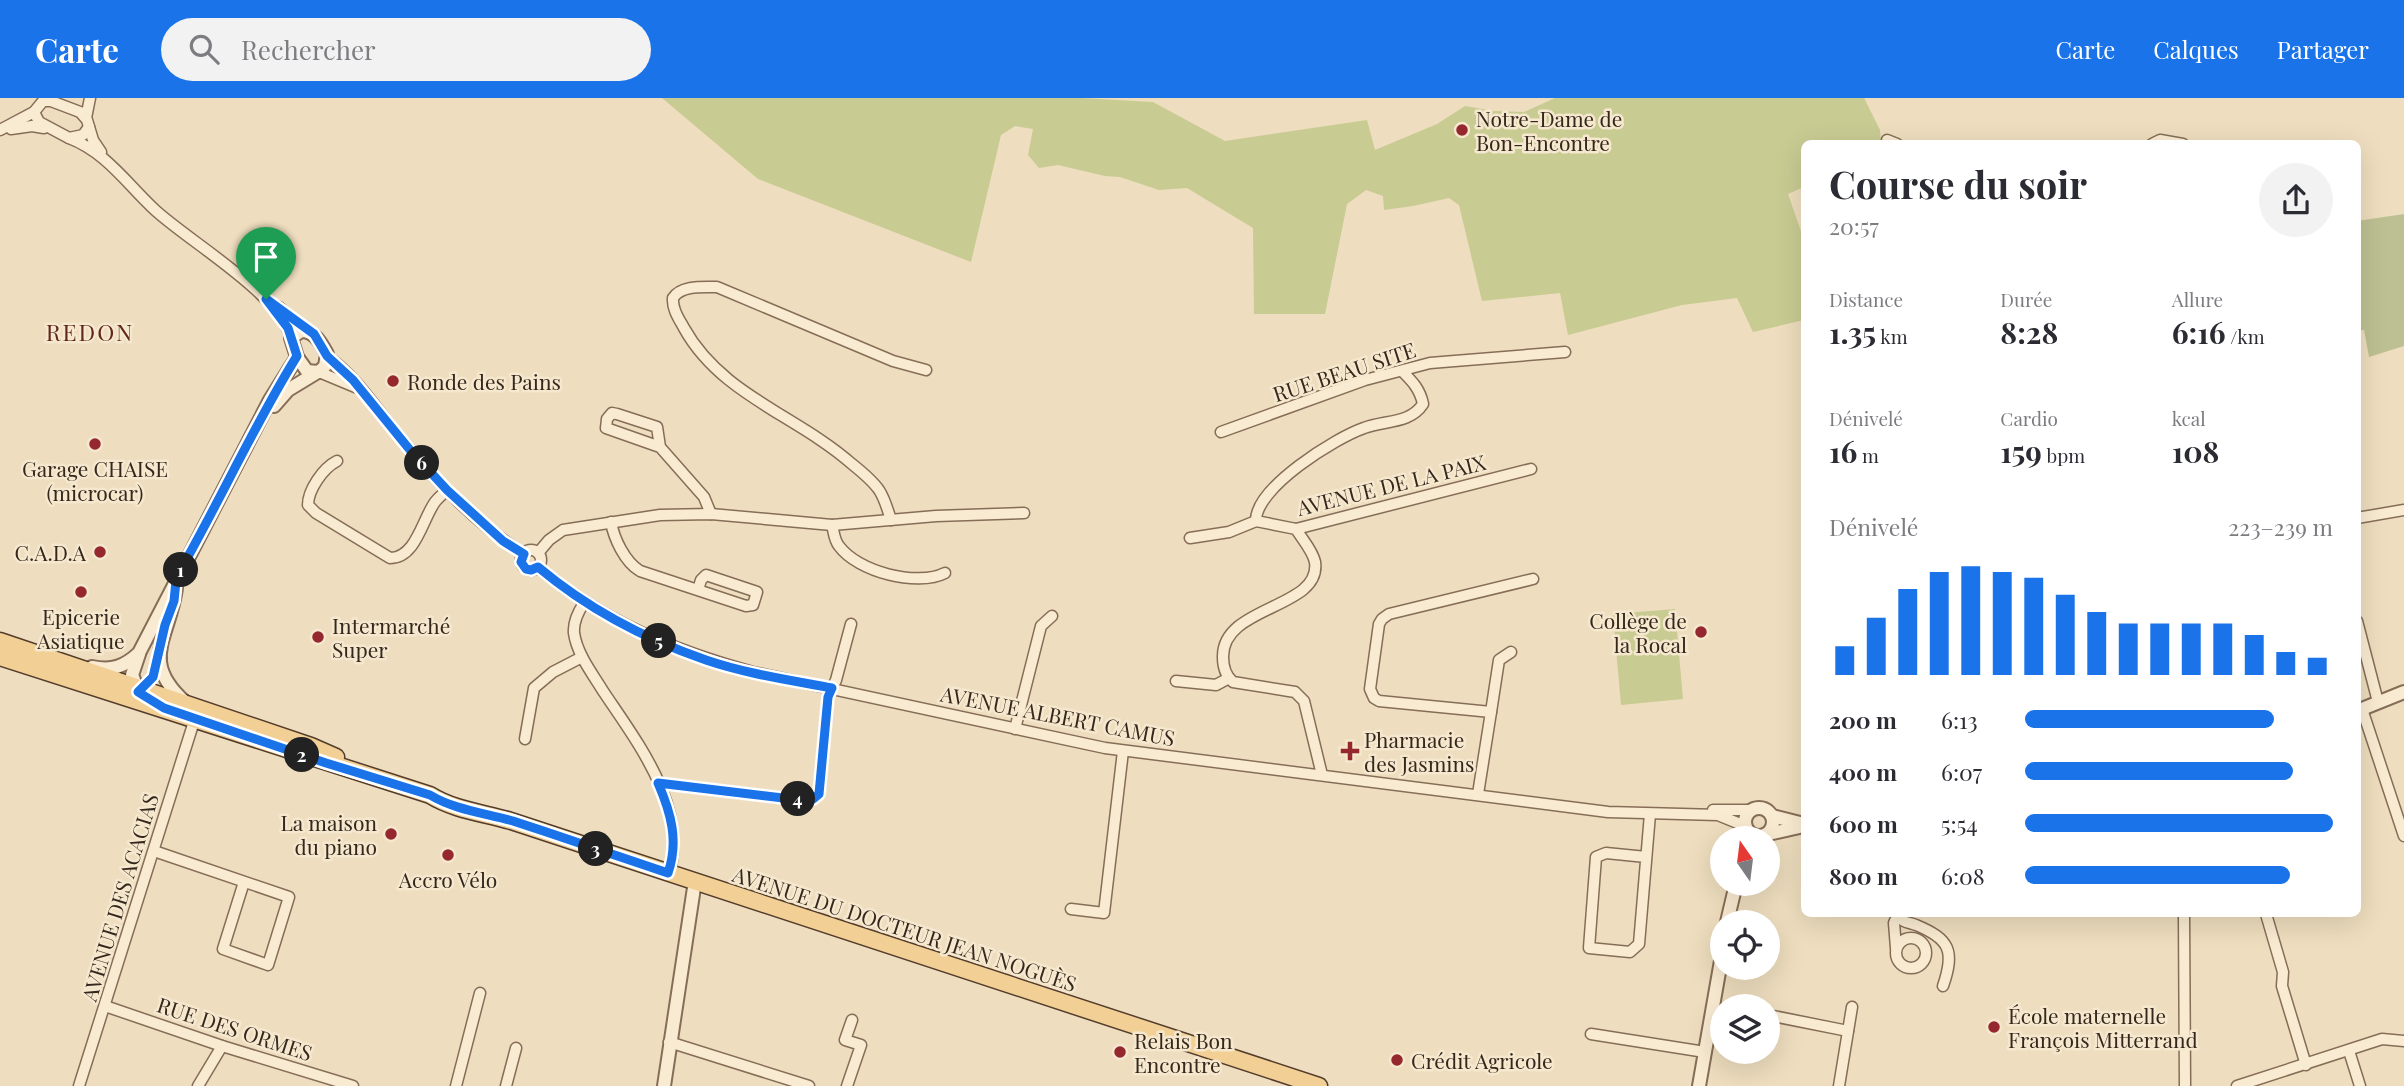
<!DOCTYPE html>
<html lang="fr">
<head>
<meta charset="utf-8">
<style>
  :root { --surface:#fff; --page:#f2f2f3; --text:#2b2b33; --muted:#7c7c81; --accent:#1a73e8 }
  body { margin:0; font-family:"Playfair Display",serif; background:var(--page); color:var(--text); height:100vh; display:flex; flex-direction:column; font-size:26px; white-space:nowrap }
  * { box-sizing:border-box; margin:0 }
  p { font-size:23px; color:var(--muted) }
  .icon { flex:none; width:38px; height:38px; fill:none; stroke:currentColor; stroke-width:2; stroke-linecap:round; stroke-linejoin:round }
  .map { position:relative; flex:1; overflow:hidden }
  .details { position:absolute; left:1801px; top:42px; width:560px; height:777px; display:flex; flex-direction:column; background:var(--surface); border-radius:10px; box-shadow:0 7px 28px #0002 }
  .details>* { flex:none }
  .needle { width:46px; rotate:346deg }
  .buttons { position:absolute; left:1710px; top:728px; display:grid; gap:14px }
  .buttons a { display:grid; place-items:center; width:70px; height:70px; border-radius:50%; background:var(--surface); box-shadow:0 7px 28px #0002; font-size:35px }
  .pin { position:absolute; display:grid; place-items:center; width:60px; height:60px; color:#fff; margin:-72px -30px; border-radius:50% 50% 50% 0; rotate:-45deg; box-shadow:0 0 7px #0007 }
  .pin .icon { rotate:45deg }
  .km { position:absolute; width:35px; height:35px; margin:-18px; border-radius:50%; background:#222; color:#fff; font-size:19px; line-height:35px; text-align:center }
  .round { display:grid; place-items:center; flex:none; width:74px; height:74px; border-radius:37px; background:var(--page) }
  .head { display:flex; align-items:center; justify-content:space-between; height:119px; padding:0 28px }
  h1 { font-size:38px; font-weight:700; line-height:52px }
  .stats { display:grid; grid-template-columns:repeat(3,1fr); gap:10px; height:119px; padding:7px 28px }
  .stats div { display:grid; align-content:center }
  .stats b { font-size:30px; font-weight:700 }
  .stats small { font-size:19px; font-weight:400 }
  .stats p { font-size:19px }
  .chart { height:196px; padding:14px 28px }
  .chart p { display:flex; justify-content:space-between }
  .chart svg { width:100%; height:126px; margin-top:7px; stroke:var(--accent); stroke-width:6 }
  ul { padding:0 28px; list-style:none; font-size:23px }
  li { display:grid; grid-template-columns:112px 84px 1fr; align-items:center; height:52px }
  li i { height:18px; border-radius:9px; background:var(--accent) }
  header { display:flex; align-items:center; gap:42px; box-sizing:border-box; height:98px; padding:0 35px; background:var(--accent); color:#fff }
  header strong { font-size:33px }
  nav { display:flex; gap:38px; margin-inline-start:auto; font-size:24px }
  .search { width:490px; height:63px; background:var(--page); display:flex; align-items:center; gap:18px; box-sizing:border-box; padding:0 24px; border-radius:38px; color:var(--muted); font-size:26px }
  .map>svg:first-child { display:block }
  .green { fill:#c8cb92 }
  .cemetery { fill:#bdc092 }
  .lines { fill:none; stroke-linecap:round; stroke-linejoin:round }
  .minor-casing { stroke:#866d57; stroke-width:13 }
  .tertiary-casing { stroke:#866d57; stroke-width:16 }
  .primary-casing { stroke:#533c2c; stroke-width:19 }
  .minor { stroke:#f9ebd1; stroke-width:10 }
  .tertiary { stroke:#f9ebd1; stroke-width:12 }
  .primary { stroke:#f2d095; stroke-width:16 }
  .route-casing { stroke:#fff; stroke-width:14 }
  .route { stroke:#1a73e8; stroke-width:9 }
  .poi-dot { fill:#95272e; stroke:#f5e8ce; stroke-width:2.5 }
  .labels { text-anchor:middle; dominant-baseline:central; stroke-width:5; stroke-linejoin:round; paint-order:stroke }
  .poi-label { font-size:21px; fill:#35271c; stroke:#f5e8ce; text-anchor:start }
  .street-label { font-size:21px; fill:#35271c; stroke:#f5e8ce }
  .neighbourhood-label { font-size:23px; letter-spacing:2px; fill:#62261b; stroke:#f5e8ce }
</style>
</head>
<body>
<header>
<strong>Carte</strong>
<div class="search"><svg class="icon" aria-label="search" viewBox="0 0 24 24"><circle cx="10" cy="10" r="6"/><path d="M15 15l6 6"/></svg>Rechercher</div>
<nav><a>Carte</a><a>Calques</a><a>Partager</a></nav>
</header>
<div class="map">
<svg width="2404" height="988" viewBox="0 0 2404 988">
  <rect width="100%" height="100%" fill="#eeddbe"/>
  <g class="green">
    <path d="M662,0H1081L1153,4L1225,43L1367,22L1375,52L1437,26L1465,8L1494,13L1524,14L1555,0H1864L1880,32L1881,44L1804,46V89L1788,96L1804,142V222L1753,234L1737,200L1682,207L1568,237L1560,195L1482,203L1459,107L1449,100L1413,108L1384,112L1383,98L1366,92L1347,106L1325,216H1254L1253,130L1187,90L1159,92L1120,79L1105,78L1058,67L1039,70L1028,57L1033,31L1015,28L1001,37L971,164L758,81Z"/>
    <path d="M1675,511L1683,601L1621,607L1613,516Z"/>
  </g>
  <path class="cemetery" d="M2404,116V248L2369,259L2364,232L2357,233V123Z"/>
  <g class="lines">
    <g class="minor-casing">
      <g id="minor">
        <path d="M34,14L39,24L69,40L83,37L89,29"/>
        <path d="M86,20L90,0"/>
        <path d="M11,31L32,28L44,30"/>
        <path d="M0,32L34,14L43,3H51L80,14L87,22L93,42L101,54"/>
        <path d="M69,40C106,54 127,86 155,112C191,145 279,195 291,240"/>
        <path d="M1887,42L1897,46"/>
        <path d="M2152,46L2160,42L2183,46"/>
        <path d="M279,209L298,227L308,232"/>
        <path d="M327,258C356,278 377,312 399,338C435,382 476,426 524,456"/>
        <path d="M1402,273C1412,283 1420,291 1423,306C1410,326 1385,322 1364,330C1335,340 1255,390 1256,423L1296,431L1531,371"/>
        <path d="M319,274L355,289"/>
        <path d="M1221,334L1365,282L1430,265L1565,254"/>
        <path d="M660,349L657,329L617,316L612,315L607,321L606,330L660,349L704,399L711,416"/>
        <path d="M337,363C323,370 308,392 308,407L316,415L390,460C416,460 422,422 435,404C438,400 443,396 447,392"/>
        <path d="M2357,420L2404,412"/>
        <path d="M891,422C888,413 885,401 879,392C872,382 862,374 852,366C798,318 721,297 684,230C679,221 672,211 673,200C681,187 703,189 717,189L893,263L926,272"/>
        <path d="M611,424C614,441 625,464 640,473L746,508L753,507L757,494L706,477L701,482L698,492"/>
        <path d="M832,427C834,434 834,442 839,448C858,474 917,489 945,475"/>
        <path d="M1296,431C1302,441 1313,453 1315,464C1322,511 1222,507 1223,559C1223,568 1226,578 1233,584L1295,594L1304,603L1322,677"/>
        <path d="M1190,440L1229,434L1256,423"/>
        <circle cx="531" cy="462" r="10"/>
        <path d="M538,455L549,442L563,432L660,417L711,416L832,427L936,418L1024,415"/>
        <path d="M538,469C601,522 674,553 753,574L1105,650L1608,714L1718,717L1745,728"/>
        <path d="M584,505C578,514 573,524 574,535C577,556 592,575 603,593C637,644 689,710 669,775"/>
        <path d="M2357,523L2378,604"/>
        <path d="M1176,583L1216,587L1229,580"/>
        <path d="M2362,611L2404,738"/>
        <path d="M1491,614L1499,562L1511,554"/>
        <path d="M1015,631L1041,528L1052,518"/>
        <path d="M525,641L534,590L553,574L582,559"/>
        <path d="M658,685L800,702L813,700L819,696L828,599L836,582L851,526"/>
        <path d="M1478,696L1491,614L1379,603L1374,600L1370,591L1379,526L1382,521L1389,516L1533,481"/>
        <path d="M1713,712H1751"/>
        <path d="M154,753L289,799L268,867L223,851L244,784"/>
        <path d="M1646,759L1606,755L1596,759L1589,850L1630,854L1639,846L1650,716"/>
        <path d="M1071,811L1104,815L1123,653"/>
        <path d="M2184,816L2185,988"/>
        <path d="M2266,816L2283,874L2282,888L2306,967"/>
        <path d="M1897,817C1903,825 1908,824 1916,827C1950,841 1955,853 1943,888"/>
        <circle cx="1911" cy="855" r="15"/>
        <path d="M1896,850L1894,825L1898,816"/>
        <path d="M105,908L222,948L353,988"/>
        <path d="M1768,917L1848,933"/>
        <path d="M1591,936L1705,954"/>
        <path d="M669,944L809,988"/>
        <path d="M2349,953L2360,988"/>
        <path d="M79,988L196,617"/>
        <path d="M198,988L222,948"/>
        <path d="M456,988L480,895"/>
        <path d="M506,988L516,950"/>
        <path d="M847,988L861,947L845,942L852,922"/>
        <path d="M1839,988L1852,909"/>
        <path d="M2237,988L2382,941L2404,943"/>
      </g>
    </g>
    <g class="tertiary-casing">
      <g id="tertiary">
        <path d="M301,233C315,233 321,245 327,256L325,268L319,274L307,273L297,259L291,240Z"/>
        <path d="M274,308L288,292L316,275"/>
        <path d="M176,490C170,539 138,562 185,604"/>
        <path d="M139,556L132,577L139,594"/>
        <path d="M92,569C112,573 124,569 139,555L270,302L297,259"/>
        <path d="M2357,613L2404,594"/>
        <circle cx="1759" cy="724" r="14"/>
        <path d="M1772,718L1804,726"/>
        <path d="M1764,737L1804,728"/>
        <path d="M1727,824L1736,786"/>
        <path d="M664,988L695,783"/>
        <path d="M1699,988L1722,857"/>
      </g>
    </g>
    <g class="primary-casing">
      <g id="primary">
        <path d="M0,543L311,648L336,659"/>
        <path d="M0,559L430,697C454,712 484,715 511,723L1319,988"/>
      </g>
    </g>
    <use href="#minor" class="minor"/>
    <use href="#tertiary" class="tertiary"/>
    <use href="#primary" class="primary"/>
  </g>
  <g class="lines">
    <g class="route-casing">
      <path id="route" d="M266,201L314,236L327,258L353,282L410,352L447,392L503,443L524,456L521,464L526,471L531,472L538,469C588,511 645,541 706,562C747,576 790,582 832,590L828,599L819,696L813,701L800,702L658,685C671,715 679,743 668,775C617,758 565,740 513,723C485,715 455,712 430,697L326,665L164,610L138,594L153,579L165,527L174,503L176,483L181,471C221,401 254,327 297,258L288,230Z"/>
    </g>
    <use href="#route" class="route"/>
  </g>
  <g class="poi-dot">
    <circle cx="1462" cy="32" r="7"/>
    <circle cx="393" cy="283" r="7"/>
    <circle cx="95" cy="346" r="7"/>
    <circle cx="100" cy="454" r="7"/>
    <circle cx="81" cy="494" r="7"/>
    <circle cx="1701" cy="534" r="7"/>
    <circle cx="318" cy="539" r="7"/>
    <path d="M1346.5 642.5h7v7h7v7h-7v7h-7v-7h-7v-7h7z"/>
    <circle cx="391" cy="736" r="7"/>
    <circle cx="448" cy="757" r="7"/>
    <circle cx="1994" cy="929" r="7"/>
    <circle cx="1120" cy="954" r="7"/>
    <circle cx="1397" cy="962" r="7"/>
  </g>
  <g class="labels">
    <g class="poi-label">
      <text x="1476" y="20">Notre-Dame de<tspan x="1476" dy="24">Bon-Encontre</tspan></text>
      <text x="407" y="283">Ronde des Pains</text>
      <text x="95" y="370" text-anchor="middle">Garage CHAISE<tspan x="95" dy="24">(microcar)</tspan></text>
      <text x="86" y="454" text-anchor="end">C.A.D.A</text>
      <text x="81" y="518" text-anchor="middle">Epicerie<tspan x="81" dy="24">Asiatique</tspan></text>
      <text x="1687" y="522" text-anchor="end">Collège de<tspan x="1687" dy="24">la Rocal</tspan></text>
      <text x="332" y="527">Intermarché<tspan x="332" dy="24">Super</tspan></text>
      <text x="1364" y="641">Pharmacie<tspan x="1364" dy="24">des Jasmins</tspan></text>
      <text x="377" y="724" text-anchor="end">La maison<tspan x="377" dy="24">du piano</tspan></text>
      <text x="448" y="781" text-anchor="middle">Accro Vélo</text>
      <text x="2008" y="917">École maternelle<tspan x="2008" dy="24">François Mitterrand</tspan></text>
      <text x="1134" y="942">Relais Bon<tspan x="1134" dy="24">Encontre</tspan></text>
      <text x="1411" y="962">Crédit Agricole</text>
    </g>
    <g class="street-label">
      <text transform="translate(1344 273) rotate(-18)">RUE BEAU SITE</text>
      <text transform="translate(1391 386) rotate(-14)">AVENUE DE LA PAIX</text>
      <text transform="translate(1058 617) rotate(11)">AVENUE ALBERT CAMUS</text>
      <text transform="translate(119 799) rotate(-73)">AVENUE DES ACACIAS</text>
      <text transform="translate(905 830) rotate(18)">AVENUE DU DOCTEUR JEAN NOGUÈS</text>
      <text transform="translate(235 930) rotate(18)">RUE DES ORMES</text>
    </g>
    <g class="neighbourhood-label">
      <text x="90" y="233">REDON</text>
    </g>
  </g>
</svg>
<div class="buttons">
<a><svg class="needle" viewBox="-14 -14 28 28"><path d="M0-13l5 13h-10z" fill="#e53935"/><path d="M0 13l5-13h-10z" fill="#7c7c81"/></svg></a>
<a><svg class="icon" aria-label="locate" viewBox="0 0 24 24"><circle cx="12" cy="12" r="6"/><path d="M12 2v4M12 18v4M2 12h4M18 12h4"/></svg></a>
<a><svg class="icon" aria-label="layers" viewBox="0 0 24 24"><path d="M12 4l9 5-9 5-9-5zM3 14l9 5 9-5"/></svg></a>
</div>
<div class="pin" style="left:266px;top:201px;background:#1e9e55"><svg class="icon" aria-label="arrive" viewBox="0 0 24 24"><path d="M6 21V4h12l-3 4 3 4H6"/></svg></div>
<b class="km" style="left:181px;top:472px">1</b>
<b class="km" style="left:302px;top:657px">2</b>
<b class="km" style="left:596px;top:751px">3</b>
<b class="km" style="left:798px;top:701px">4</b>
<b class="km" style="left:659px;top:543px">5</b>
<b class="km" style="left:422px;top:365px">6</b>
<section class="details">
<div class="head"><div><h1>Course du soir</h1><p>20:57</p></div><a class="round"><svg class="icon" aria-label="share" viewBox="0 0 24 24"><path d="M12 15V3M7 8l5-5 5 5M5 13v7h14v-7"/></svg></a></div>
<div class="stats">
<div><p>Distance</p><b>1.35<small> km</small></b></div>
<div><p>Durée</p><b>8:28</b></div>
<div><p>Allure</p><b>6:16<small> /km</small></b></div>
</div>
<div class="stats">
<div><p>Dénivelé</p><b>16<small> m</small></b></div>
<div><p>Cardio</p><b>159<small> bpm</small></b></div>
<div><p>kcal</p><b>108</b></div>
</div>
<div class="chart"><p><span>Dénivelé</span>223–239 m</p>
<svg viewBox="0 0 160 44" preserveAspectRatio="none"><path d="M5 44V34M15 44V24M25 44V14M35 44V8M45 44V6M55 44V8M65 44V10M75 44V16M85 44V22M95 44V26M105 44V26M115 44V26M125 44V26M135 44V30M145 44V36M155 44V38"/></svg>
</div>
<ul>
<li><b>200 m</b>6:13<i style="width:81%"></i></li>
<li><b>400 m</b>6:07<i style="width:87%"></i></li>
<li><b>600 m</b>5:54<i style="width:100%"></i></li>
<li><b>800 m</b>6:08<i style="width:86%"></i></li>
</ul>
</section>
</div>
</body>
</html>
